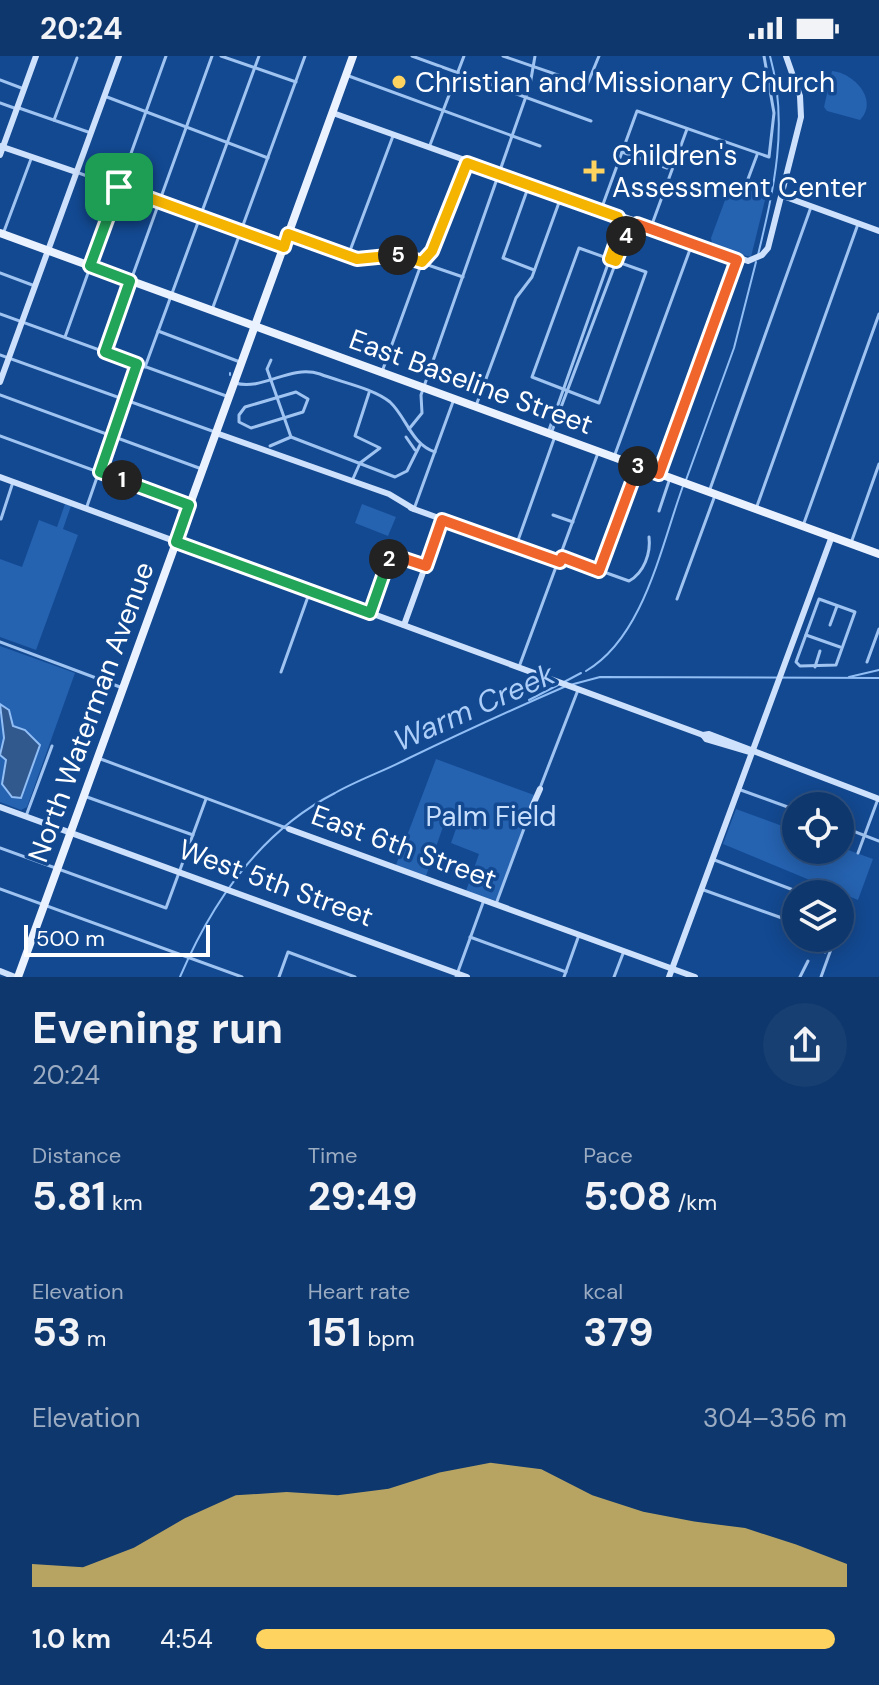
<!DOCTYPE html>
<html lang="en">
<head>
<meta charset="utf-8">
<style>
  :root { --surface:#0e376d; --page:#173f72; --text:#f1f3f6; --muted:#9bacc2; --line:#2e5180; --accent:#ffd360 }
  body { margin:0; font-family:"DM Sans",sans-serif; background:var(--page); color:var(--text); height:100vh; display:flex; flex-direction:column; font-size:30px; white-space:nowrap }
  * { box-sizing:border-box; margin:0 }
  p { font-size:26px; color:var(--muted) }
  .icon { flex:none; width:44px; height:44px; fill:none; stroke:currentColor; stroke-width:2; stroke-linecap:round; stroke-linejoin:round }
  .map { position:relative; height:921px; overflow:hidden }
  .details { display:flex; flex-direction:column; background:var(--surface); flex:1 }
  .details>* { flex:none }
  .controls { position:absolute; left:782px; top:736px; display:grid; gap:16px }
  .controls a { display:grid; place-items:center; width:72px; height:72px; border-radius:50%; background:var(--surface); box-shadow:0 4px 20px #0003,0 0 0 2px var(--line); font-size:40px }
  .scale { position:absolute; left:24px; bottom:20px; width:186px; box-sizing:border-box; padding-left:8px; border:4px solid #fff; border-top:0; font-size:22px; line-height:28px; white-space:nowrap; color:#fff; -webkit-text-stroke:6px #134991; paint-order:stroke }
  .pin { position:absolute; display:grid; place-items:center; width:68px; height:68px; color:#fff; margin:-34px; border-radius:16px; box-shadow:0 4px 12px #0006 }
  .km { position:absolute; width:40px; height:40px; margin:-20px; border-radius:50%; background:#222; color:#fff; font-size:22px; line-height:40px; text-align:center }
  .round { display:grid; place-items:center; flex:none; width:84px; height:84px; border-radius:42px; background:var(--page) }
  .head { display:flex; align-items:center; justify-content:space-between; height:136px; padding:0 32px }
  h1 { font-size:44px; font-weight:700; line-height:60px }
  .stats { display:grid; grid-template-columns:repeat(3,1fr); gap:12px; height:136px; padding:8px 32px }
  .stats div { display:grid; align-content:center }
  .stats b { font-size:40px; font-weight:700 }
  .stats small { font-size:22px; font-weight:400 }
  .stats p { font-size:22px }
  .chart { height:224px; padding:16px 32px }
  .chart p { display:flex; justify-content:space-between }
  .chart svg { width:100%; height:144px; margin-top:8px; fill:var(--accent); opacity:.7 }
  ul { padding:0 32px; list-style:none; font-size:26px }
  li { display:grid; grid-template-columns:128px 96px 1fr; align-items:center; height:60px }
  li i { height:20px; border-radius:10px; background:var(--accent) }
  .status { display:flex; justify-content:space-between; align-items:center; height:56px; padding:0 40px; background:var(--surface); direction:ltr }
  .status svg { height:22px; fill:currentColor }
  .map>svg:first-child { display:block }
  .green { fill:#2562b0 }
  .water { fill:#32598e; stroke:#91bef5; stroke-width:2 }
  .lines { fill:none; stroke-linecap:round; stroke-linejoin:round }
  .stream { stroke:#91bef5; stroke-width:2 }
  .street { stroke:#a0c4f1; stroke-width:3 }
  .secondary { stroke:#cee1fc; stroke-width:6 }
  .primary { stroke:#eaf2ff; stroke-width:8 }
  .split-1-casing { stroke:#fff; stroke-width:16 }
  .split-2-casing { stroke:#fff; stroke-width:16 }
  .split-3-casing { stroke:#fff; stroke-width:16 }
  .split-4-casing { stroke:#fff; stroke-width:16 }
  .split-5-casing { stroke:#fff; stroke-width:16 }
  .split-6-casing { stroke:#fff; stroke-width:16 }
  .split-1 { stroke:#22a559; stroke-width:10 }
  .split-2 { stroke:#22a559; stroke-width:10 }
  .split-3 { stroke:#f0652b; stroke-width:10 }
  .split-4 { stroke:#f0652b; stroke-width:10 }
  .split-5 { stroke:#f5b400; stroke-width:10 }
  .split-6 { stroke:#f5b400; stroke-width:10 }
  .poi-dot { fill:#ffd360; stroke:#134991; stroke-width:3 }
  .labels { text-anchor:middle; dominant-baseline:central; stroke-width:7; stroke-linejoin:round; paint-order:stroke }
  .poi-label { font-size:28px; fill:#fff; stroke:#134991; text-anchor:start }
  .street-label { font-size:28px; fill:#fff; stroke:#134991 }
  .park-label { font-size:28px; fill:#c7defc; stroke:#134991 }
  .water-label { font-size:30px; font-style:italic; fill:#accef8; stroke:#134991 }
</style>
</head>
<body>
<div class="status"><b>20:24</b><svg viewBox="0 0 49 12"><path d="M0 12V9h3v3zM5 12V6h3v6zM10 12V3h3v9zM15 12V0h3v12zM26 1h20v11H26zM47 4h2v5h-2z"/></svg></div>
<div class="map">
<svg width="879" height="921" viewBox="0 0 879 921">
  <rect width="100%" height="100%" fill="#134991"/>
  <g class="green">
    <path d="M832,15C854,17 879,44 860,64L827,55L824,51Z"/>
    <path d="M731,128L766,140L751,201L713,192L711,182Z"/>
    <path d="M65,448L71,450L63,473L78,479L36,594L0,581V503L22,511L39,464L57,471Z"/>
    <path d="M362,448L396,461L388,480L355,467Z"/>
    <path d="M0,590L75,617L27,751L21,754L0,746Z"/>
    <path d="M436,703L534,739L497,845L466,835L479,798L451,787L458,767L446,762L426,820L396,809Z"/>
    <path d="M736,753L796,775V794H840V791L873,803L858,844L723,788Z"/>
  </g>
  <path class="water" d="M0,648L9,654L13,670L25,674L40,689L21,742L12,741L2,728L6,704L0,699L4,682Z"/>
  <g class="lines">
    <g class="stream">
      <path d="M758,199C774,132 789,69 770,0"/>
      <path d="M230,317V319"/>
      <path d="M686,424L734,292L756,206"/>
      <path d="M586,615C644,581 661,490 683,430"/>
      <path d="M849,621L879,614"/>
      <path d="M564,626L581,617"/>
      <path d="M570,629L600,621L879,622"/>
      <path d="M529,644L558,629"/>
      <path d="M180,921C212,846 261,775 335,737C358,724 384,715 407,703C459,678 511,654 564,631"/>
    </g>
    <g class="street">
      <path d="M221,0L296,26"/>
      <path d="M412,0L591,65"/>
      <path d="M503,0L587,29L599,0"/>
      <path d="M346,19L540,90"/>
      <path d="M0,24L24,33"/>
      <path d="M107,41L268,102"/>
      <path d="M0,47L17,53"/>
      <path d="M19,52L91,77"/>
      <path d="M54,64L77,2"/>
      <path d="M430,89L464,0"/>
      <path d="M622,96L667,112"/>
      <path d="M76,116L284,191"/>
      <path d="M529,129L503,202L534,214"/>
      <path d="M745,131L757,99"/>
      <path d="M602,151L637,55L769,101L774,57L764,0"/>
      <path d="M651,171L687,73"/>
      <path d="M3,178L31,103"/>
      <path d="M292,180L357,203L396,198L463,221"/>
      <path d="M579,192L646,216L599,347L532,321Z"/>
      <path d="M348,200L393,80"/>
      <path d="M0,217L35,230"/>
      <path d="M213,251L305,0"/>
      <path d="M0,258L229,341"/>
      <path d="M158,275L240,306"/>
      <path d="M65,281L166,0"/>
      <path d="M105,296L212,0"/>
      <path d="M0,299L215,376"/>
      <path d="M271,304L267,313L291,381"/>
      <path d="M145,311L259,0"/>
      <path d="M383,313L422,206L436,189L467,107"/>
      <path d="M235,327C264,335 290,308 320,318C340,326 373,332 390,346C407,362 411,388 435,396"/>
      <path d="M296,336L308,343L303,356L251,372L239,366V359L245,351Z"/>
      <path d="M0,339L199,412"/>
      <path d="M477,347L516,242L532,221L561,141"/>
      <path d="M409,373L422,357L421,339L530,29L535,0"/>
      <path d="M549,374L620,174L618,161"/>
      <path d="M552,375L627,177L637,168"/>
      <path d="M0,380L188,449"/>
      <path d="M406,381L415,394"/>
      <path d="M554,383L516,490L560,506"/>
      <path d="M270,390L291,381L395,421L407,415L420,389"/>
      <path d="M614,401L692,188"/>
      <path d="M360,407L380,392L355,380L369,337"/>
      <path d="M659,418L737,204"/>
      <path d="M352,425L360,407"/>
      <path d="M710,433L811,151"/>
      <path d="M757,450L858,168"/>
      <path d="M86,453L136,309"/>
      <path d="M414,453L454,343"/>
      <path d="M659,455L669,425"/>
      <path d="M553,459L573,466"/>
      <path d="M1,463L13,426"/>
      <path d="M804,467L879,258"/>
      <path d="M851,487L879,408"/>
      <path d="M562,501L629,525C644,517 651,497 649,481"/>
      <path d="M599,515L635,413"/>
      <path d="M677,543L714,442"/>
      <path d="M819,543L855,556L836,609L800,610L796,606Z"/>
      <path d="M370,556L392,500L426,510"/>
      <path d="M830,569L837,550"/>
      <path d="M806,579L840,591"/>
      <path d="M0,586L120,631"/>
      <path d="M867,606L879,573"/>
      <path d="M519,611L598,397"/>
      <path d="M815,611L820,595"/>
      <path d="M281,616L310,535"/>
      <path d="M98,702L289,773"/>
      <path d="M540,732L578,634"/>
      <path d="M738,733L796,754"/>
      <path d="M87,741L193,779"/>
      <path d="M26,760L52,690"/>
      <path d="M840,770L879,785"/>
      <path d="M0,792L166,852L206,743"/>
      <path d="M858,797L878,743"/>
      <path d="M712,803L804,838"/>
      <path d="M0,833L242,921"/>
      <path d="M701,833L796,867"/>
      <path d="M496,848L532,751"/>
      <path d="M840,854L842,844"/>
      <path d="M470,881L566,916"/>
      <path d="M825,896L830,882"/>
      <path d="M279,921L288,896L355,921"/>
      <path d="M456,921L484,844"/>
      <path d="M564,921L579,879"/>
      <path d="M614,921L624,895"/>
      <path d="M800,921L808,905"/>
      <path d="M821,921L834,885"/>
    </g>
    <g class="secondary">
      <path d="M333,57L748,205L762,199L768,192L801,61L800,40L786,0"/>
      <path d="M0,90L76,116"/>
      <path d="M0,99L36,0"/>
      <path d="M783,140L879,175"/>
      <path d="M0,326L119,0"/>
      <path d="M216,377L389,438L414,453"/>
      <path d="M0,421L703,679L706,683L750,696"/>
      <path d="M411,452L516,490"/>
      <path d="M404,569L442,464"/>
      <path d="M703,679L709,678L879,743"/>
      <path d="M0,751L467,921"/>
      <path d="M532,751L540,733"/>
      <path d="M289,773L695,921"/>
      <path d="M0,915L15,921"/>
      <path d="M669,921L832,480"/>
    </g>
    <g class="primary">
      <path d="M0,177L879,498"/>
      <path d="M18,921L353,0"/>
    </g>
  </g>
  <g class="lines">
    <g class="split-1-casing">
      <path id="split-1" d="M119,131L90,210L130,225L105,296L137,308L100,416L122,424"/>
    </g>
    <g class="split-2-casing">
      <path id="split-2" d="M122,424L189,449L176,486L370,557L389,503"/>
    </g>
    <g class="split-3-casing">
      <path id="split-3" d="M389,503L393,499L426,510L442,464L560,506L562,501L599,515L638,410"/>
    </g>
    <g class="split-4-casing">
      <path id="split-4" d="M626,180L637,168L737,204L659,418L638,410"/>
    </g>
    <g class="split-5-casing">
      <path id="split-5" d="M398,199L422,206L432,195L467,107L618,161L620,174L610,203L616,205L626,180"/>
    </g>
    <g class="split-6-casing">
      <path id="split-6" d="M119,131L284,191L288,178L357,203L398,199"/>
    </g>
    <use href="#split-1" class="split-1"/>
    <use href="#split-2" class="split-2"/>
    <use href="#split-3" class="split-3"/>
    <use href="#split-4" class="split-4"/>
    <use href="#split-5" class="split-5"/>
    <use href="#split-6" class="split-6"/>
  </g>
  <g class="poi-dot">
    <circle cx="399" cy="26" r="8"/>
    <path d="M590 103h8v8h8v8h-8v8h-8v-8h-8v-8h8z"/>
  </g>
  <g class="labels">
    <g class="poi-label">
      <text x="415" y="26">Christian and Missionary Church</text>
      <text x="612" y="99">Children's<tspan x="612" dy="32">Assessment Center</tspan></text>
    </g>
    <g class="street-label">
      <text transform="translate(471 326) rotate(20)">East Baseline Street</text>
      <text transform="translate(91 656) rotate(-70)">North Waterman Avenue</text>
      <text transform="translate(404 791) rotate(20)">East 6th Street</text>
      <text transform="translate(276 827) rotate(20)">West 5th Street</text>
    </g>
    <g class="park-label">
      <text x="491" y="760">Palm Field</text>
    </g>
    <g class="water-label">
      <text transform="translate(474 651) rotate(-24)">Warm Creek</text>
    </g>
  </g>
</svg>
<div class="controls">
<a><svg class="icon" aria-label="locate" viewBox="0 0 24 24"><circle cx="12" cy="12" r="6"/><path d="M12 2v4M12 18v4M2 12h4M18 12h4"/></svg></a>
<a><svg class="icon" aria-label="layers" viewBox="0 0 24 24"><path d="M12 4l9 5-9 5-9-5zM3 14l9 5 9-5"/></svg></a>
</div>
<div class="scale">500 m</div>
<div class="pin" style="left:119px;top:131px;background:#1e9e55"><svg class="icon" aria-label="arrive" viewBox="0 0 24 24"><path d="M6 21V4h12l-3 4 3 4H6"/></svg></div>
<b class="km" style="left:122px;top:424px">1</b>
<b class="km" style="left:389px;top:503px">2</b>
<b class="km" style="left:638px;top:410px">3</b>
<b class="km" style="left:626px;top:180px">4</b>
<b class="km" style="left:398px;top:199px">5</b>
</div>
<section class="details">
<div class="head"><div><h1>Evening run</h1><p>20:24</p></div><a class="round"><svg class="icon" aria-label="share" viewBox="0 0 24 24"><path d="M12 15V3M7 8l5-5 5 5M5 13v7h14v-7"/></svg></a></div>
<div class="stats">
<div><p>Distance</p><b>5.81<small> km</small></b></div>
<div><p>Time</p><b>29:49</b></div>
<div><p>Pace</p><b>5:08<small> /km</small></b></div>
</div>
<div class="stats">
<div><p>Elevation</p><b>53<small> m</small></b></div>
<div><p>Heart rate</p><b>151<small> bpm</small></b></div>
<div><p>kcal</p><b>379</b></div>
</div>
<div class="chart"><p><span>Elevation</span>304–356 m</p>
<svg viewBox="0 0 160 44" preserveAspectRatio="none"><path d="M0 44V37L10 38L20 32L30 23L40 16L50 15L60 16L70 14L80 9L90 6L100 8L110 16L120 21L130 24L140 26L150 31L160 37V44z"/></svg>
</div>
<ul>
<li><b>1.0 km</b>4:54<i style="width:98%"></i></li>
</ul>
</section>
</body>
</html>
